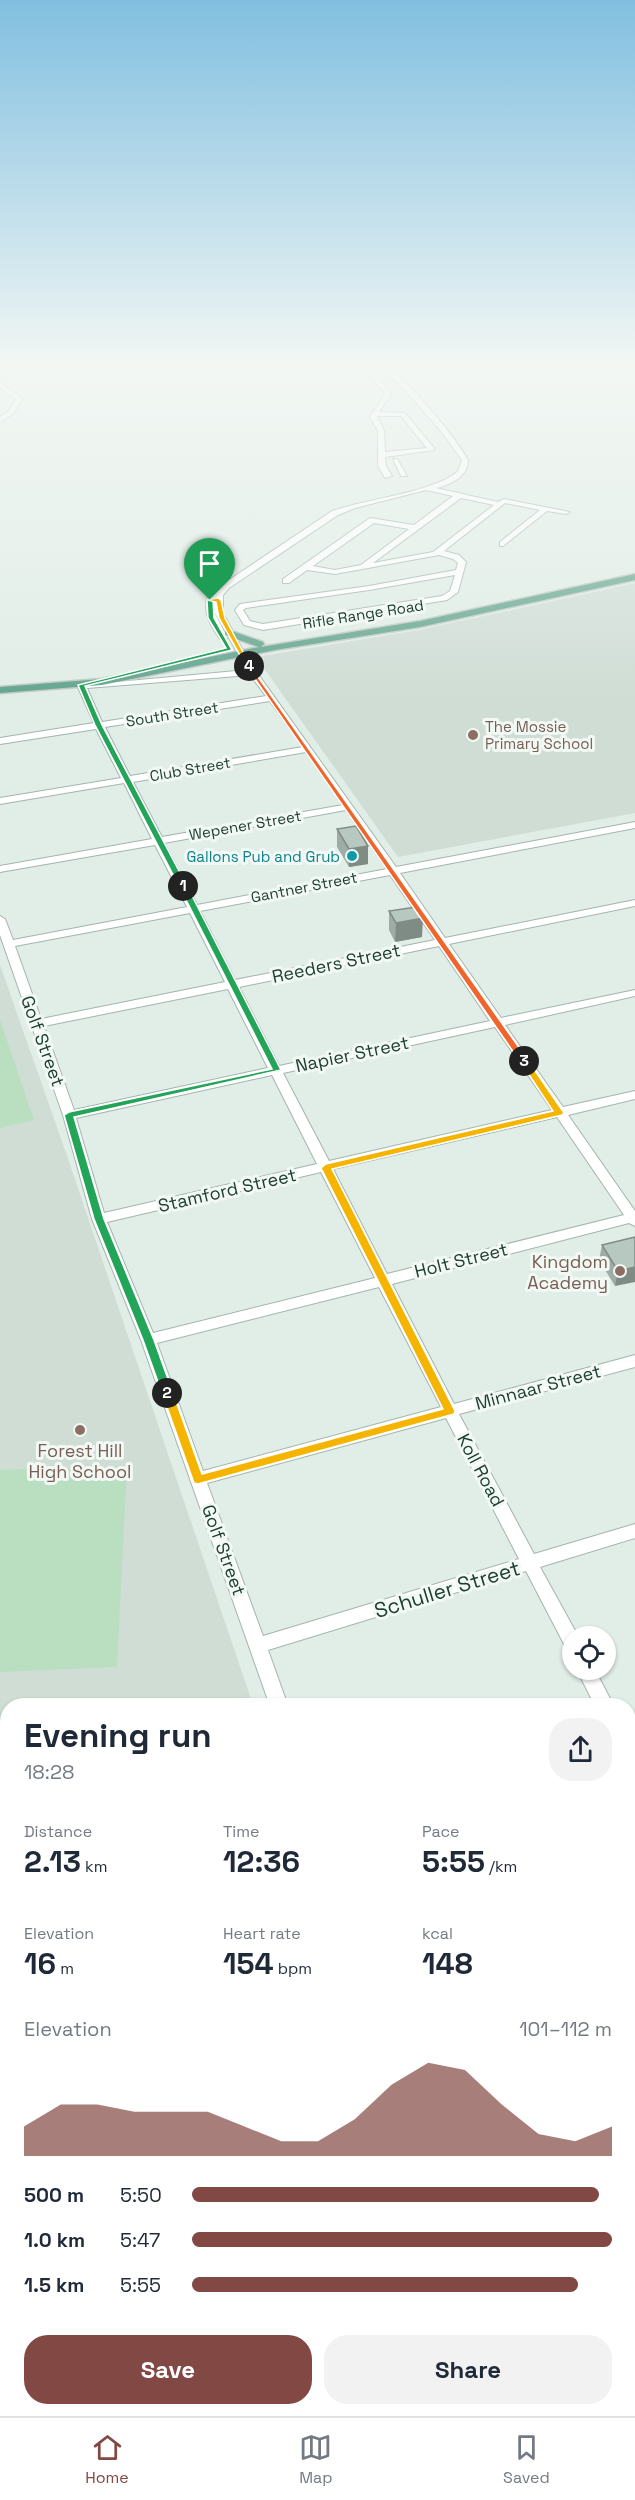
<!DOCTYPE html>
<html lang="en">
<head>
<meta charset="utf-8">
<style>
  :root { --surface:#fff; --page:#f2f2f3; --text:#1f2937; --muted:#747a83; --line:#e0e1e3; --accent:#824843 }
  body { margin:0; font-family:"Space Grotesk",sans-serif; background:var(--page); color:var(--text); height:100vh; display:flex; flex-direction:column; font-size:22px; white-space:nowrap }
  * { box-sizing:border-box; margin:0 }
  p { font-size:20px; color:var(--muted) }
  .icon { flex:none; width:33px; height:33px; fill:none; stroke:currentColor; stroke-width:2; stroke-linecap:round; stroke-linejoin:round }
  .map { position:relative; flex:1; overflow:hidden }
  .details { position:absolute; left:0px; top:1698px; width:636px; height:718px; display:flex; flex-direction:column; background:var(--surface); border-radius:24px 24px 0 0; box-shadow:0 2px 4px #0004 }
  .details>* { flex:none }
  .controls { position:absolute; left:562px; top:1626px; display:grid; gap:12px }
  .controls a { display:grid; place-items:center; width:54px; height:54px; border-radius:50%; background:var(--surface); box-shadow:0 2px 4px #0004; font-size:30px }
  .pin { position:absolute; display:grid; place-items:center; width:51px; height:51px; color:#fff; margin:-62px -26px; border-radius:50% 50% 50% 0; rotate:-45deg; box-shadow:0 0 6px #0007 }
  .pin .icon { rotate:45deg }
  .km { position:absolute; width:30px; height:30px; margin:-15px; border-radius:50%; background:#222; color:#fff; font-size:16px; line-height:30px; text-align:center }
  .round { display:grid; place-items:center; flex:none; width:63px; height:63px; border-radius:24px; background:var(--page) }
  .head { display:flex; align-items:center; justify-content:space-between; height:102px; padding:0 24px }
  h1 { font-size:33px; font-weight:600; line-height:45px }
  .metrics { display:grid; grid-template-columns:repeat(3,1fr); gap:9px; height:102px; padding:6px 24px }
  .metrics div { display:grid; align-content:center }
  .metrics b { font-size:30px; font-weight:600 }
  .metrics small { font-size:16px; font-weight:400 }
  .metrics p { font-size:16px }
  .chart { height:168px; padding:12px 24px }
  .chart p { display:flex; justify-content:space-between }
  .chart svg { width:100%; height:108px; margin-top:6px; fill:var(--accent); opacity:.7 }
  .cta { display:flex; gap:12px; margin-top:auto; padding:12px 24px }
  .cta a { flex:1; height:69px; border-radius:24px; background:var(--accent); color:#fff; font-size:24px; font-weight:600; line-height:69px; text-align:center }
  .cta a+a { background:var(--page); color:var(--text) }
  ul { padding:0 24px; list-style:none; font-size:20px }
  li { display:grid; grid-template-columns:96px 72px 1fr; align-items:center; height:45px }
  li i { height:15px; border-radius:8px; background:var(--accent) }
  .menu { display:flex; justify-content:space-around; align-items:center; height:84px; border-top:2px solid var(--line); background:var(--surface); font-size:16px; color:var(--muted) }
  .menu a { display:grid; justify-items:center; gap:3px }
  .menu .current { color:var(--accent) }
  .map>svg:first-child { display:block }
  .built { fill:#cfddd5 }
  .green { fill:#b9dfc0 }
  .lines { fill:none; stroke-linecap:round; stroke-linejoin:round }
  .minor-casing { stroke:#a3b5ae; stroke-width:2 }
  .major-casing { stroke:#c1c9c6; stroke-width:3 }
  .minor { fill:#fff; fill-rule:evenodd }
  .major { fill:#63a58e; fill-rule:evenodd }
  .wall { fill:#9daca4 }
  .shaded-wall { fill:#7f8c86 }
  .building { fill:#b6c8bf; stroke:#7f8c86; stroke-width:1.5 }
  .split-1 { fill:#22a559; stroke:#fff; stroke-width:1.5 }
  .split-2 { fill:#22a559; stroke:#fff; stroke-width:1.5 }
  .split-3 { fill:#f5b400; stroke:#fff; stroke-width:1.5 }
  .split-4 { fill:#f0652b; stroke:#fff; stroke-width:1.5 }
  .split-5 { fill:#f5b400; stroke:#fff; stroke-width:1.5 }
  .education-dot { fill:#8d6e63; stroke:#f2f9f5; stroke-width:2 }
  .culture-dot { fill:#0f9aa8; stroke:#f2f9f5; stroke-width:2 }
  .labels { text-anchor:middle; dominant-baseline:central; stroke-width:6; stroke-linejoin:round; paint-order:stroke }
  .far-street-label { font-size:15px; fill:#203f34; stroke:#f2f9f5 }
  .far-education-label { font-size:15px; fill:#785e54; stroke:#f2f9f5; text-anchor:start }
  .far-culture-label { font-size:15px; fill:#0d838f; stroke:#f2f9f5; text-anchor:end }
  .street-label { font-size:18px; fill:#203f34; stroke:#f2f9f5 }
  .education-label { font-size:18px; fill:#785e54; stroke:#f2f9f5; text-anchor:end }
  .near-street-label { font-size:21px; fill:#203f34; stroke:#f2f9f5 }
</style>
</head>
<body>
<div class="map">
<svg width="635" height="2416" viewBox="0 0 635 2416">
  <rect width="100%" height="100%" fill="#e1ede7"/>
  <g class="built">
    <path d="M635,583V813L398,857L256,657L419,630Z"/>
    <path d="M0,965L65,1150L253,1705L8,1706V1974L0,1975Z"/>
  </g>
  <g class="green">
    <path d="M0,1020L34,1120L0,1128Z"/>
    <path d="M127,1466L117,1667L0,1672V1470Z"/>
  </g>
  <g class="lines">
    <g class="minor-casing">
      <g id="minor">
        <path d="M71,362H84L55,370L52,368Z"/>
        <path d="M319,362H328L355,374L350,375Z"/>
        <path d="M344,362C367,362 378,377 391,394L379,412L405,413L434,448V450L385,457L386,466L392,476L385,478L378,466V431L370,417L385,394L368,373ZM377,416H401L427,448L385,452L384,431Z"/>
        <path d="M369,362C376,362 381,363 387,367C407,379 457,439 468,460C468,477 450,485 436,488L498,502L504,499L570,512L566,514L547,511L503,546H500V542L540,510L505,503L444,551L459,555L466,562L458,592L447,600L263,630L244,625L235,610L240,604L369,586L456,570L458,563L453,559L439,555L335,574L307,570L289,583H283V579L370,518L414,525L453,496L426,490L355,508L338,515L229,588L223,595V613L248,660L396,867L635,822V828L400,873L445,938L635,900V906L449,944L501,1018L635,990V996L505,1025L563,1107L635,1091V1099L568,1115L635,1211V1226L629,1223L392,1284L454,1404L635,1355V1367L459,1414L534,1554L635,1524V1538L540,1567L578,1636H573V1653L567,1650L526,1571L268,1650L288,1706H270L141,1340L92,1219L63,1115L0,935V916L5,919L13,940L187,907L155,845L0,872V866L152,839L124,783L0,804V798L121,778L96,729L0,744V738L94,723L77,685L78,683L85,685L247,670L215,613V598V614L227,637L226,639H220C208,622 200,607 212,588L219,590L223,584L332,511C365,499 436,492 458,471L462,460L441,431L403,388L387,372ZM461,498L494,505L433,552L373,563ZM374,523L409,529L361,565L335,570L313,566ZM455,575L450,591L442,596L263,624L250,621L243,610L246,608L369,590ZM250,675L266,696L102,722L87,688ZM270,701L303,747L130,776L105,727ZM306,752L343,805L162,837L133,782ZM346,810L387,869L197,905L164,843ZM390,875L435,940L235,980L200,911ZM190,913L225,982L41,1019L15,946ZM439,946L490,1021L279,1066L239,987ZM228,989L268,1068L74,1110L44,1026ZM495,1027L552,1110L329,1161L283,1073ZM272,1075L317,1164L104,1213L76,1118ZM557,1117L624,1215L387,1274L333,1169ZM321,1172L375,1278L153,1333L107,1222ZM379,1287L441,1407L203,1471L157,1343ZM446,1418L519,1559L263,1636L207,1483Z"/>
        <path d="M412,362H442L422,366Z"/>
        <path d="M0,383L22,398L13,414L0,422V417L8,412L16,399L0,388Z"/>
        <path d="M393,459H397L407,476H401Z"/>
        <path d="M577,1670H595L614,1706H595Z"/>
        <path d="M628,1743L635,1746V1772L628,1769Z"/>
        <rect x="628" y="1970" width="7" height="20"/>
        <rect x="0" y="1989" width="8" height="20"/>
        <rect x="628" y="2281" width="7" height="22"/>
        <rect x="0" y="2308" width="8" height="24"/>
        <path d="M628,2340L635,2343V2407L628,2404Z"/>
        <rect x="99" y="2409" width="24" height="7"/>
      </g>
    </g>
    <g class="major-casing">
      <path id="major" d="M635,574V580L420,627L275,650L102,685L0,693V687L102,679L259,647L225,635V631L229,630L263,642L264,644L261,647L420,621Z"/>
    </g>
    <use href="#minor" class="minor"/>
    <use href="#major" class="major"/>
  </g>
  <g class="wall">
    <path d="M337,829L368,864L349,867L337,847Z"/>
    <path d="M389,911L422,937L395,942L389,930Z"/>
    <path d="M635,1237L615,1286L599,1260L602,1245Z"/>
  </g>
  <g class="shaded-wall">
    <path d="M368,846V864L349,867V849Z"/>
    <path d="M423,918L422,937L395,942L396,923Z"/>
    <path d="M635,1267V1282L615,1286L618,1271Z"/>
  </g>
  <g class="building">
    <path d="M356,826L368,846L349,849L337,829Z"/>
    <path d="M416,907L423,918L396,923L389,911Z"/>
    <path d="M635,1237V1267L618,1271L602,1245Z"/>
  </g>
  <linearGradient id="sky" x2="0" y2="1"><stop stop-color="#81bfe0"/><stop offset="0.52" stop-color="#f2f7f4"/><stop offset="1" stop-color="#f2f7f4" stop-opacity="0"/></linearGradient>
  <rect width="635" height="701" fill="url(#sky)"/>
  <path class="split-1" d="M210,598L213,600L214,618L232,650L85,686L102,725L187,886L183,889L179,886L95,725L78,685L226,648L208,618L207,600Z"/>
  <path class="split-2" d="M183,884L187,886L281,1070L74,1117L104,1219L154,1340L173,1393L167,1397L162,1393L143,1340L94,1219L64,1115L69,1112L272,1069L179,886Z"/>
  <path class="split-3" d="M521,1059H527L564,1113L562,1115L332,1169L455,1411L454,1414L198,1484L194,1483L162,1393L167,1389L173,1393L202,1474L443,1409L321,1168L326,1164L553,1111L520,1061Z"/>
  <path class="split-4" d="M249,664L527,1059V1063H521L246,666Z"/>
  <path class="split-5" d="M218,598L221,600L225,618L251,667L246,666L219,618L216,602L207,600Z"/>
  <g class="education-dot">
    <circle cx="473" cy="735" r="6"/>
    <circle cx="620" cy="1271" r="6"/>
    <circle cx="80" cy="1430" r="6"/>
  </g>
  <circle class="culture-dot" cx="352" cy="856" r="6"/>
  <g class="labels">
    <g class="far-street-label">
      <text transform="translate(363 614) rotate(-9)">Rifle Range Road</text>
      <text transform="translate(172 714) rotate(-9)">South Street</text>
      <text transform="translate(190 769) rotate(-10)">Club Street</text>
      <text transform="translate(245 825) rotate(-10)">Wepener Street</text>
      <text transform="translate(304 887) rotate(-11)">Gantner Street</text>
    </g>
    <g class="far-education-label">
      <text x="485" y="726">The Mossie<tspan x="485" dy="17">Primary School</tspan></text>
    </g>
    <g class="far-culture-label">
      <text x="340" y="856">Gallons Pub and Grub</text>
    </g>
    <g class="street-label">
      <text transform="translate(336 963) rotate(-12)">Reeders Street</text>
      <text transform="translate(43 1041) rotate(70)">Golf Street</text>
      <text transform="translate(352 1054) rotate(-12)">Napier Street</text>
      <text transform="translate(227 1190) rotate(-13)">Stamford Street</text>
      <text transform="translate(461 1260) rotate(-14)">Holt Street</text>
      <text transform="translate(538 1387) rotate(-15)">Minnaar Street</text>
      <text transform="translate(481 1470) rotate(62)">Koll Road</text>
      <text transform="translate(224 1550) rotate(70)">Golf Street</text>
    </g>
    <g class="education-label">
      <text x="608" y="1261">Kingdom<tspan x="608" dy="21">Academy</tspan></text>
      <text x="80" y="1450" text-anchor="middle">Forest Hill<tspan x="80" dy="21">High School</tspan></text>
    </g>
    <g class="near-street-label">
      <text transform="translate(447 1589) rotate(-17)">Schuller Street</text>
    </g>
  </g>
</svg>
<div class="controls">
<a><svg class="icon" aria-label="locate" viewBox="0 0 24 24"><circle cx="12" cy="12" r="6"/><path d="M12 2v4M12 18v4M2 12h4M18 12h4"/></svg></a>
</div>
<div class="pin" style="left:210px;top:600px;background:#1e9e55"><svg class="icon" aria-label="arrive" viewBox="0 0 24 24"><path d="M6 21V4h12l-3 4 3 4H6"/></svg></div>
<b class="km" style="left:183px;top:886px">1</b>
<b class="km" style="left:167px;top:1393px">2</b>
<b class="km" style="left:524px;top:1061px">3</b>
<b class="km" style="left:249px;top:666px">4</b>
<section class="details">
<div class="head"><div><h1>Evening run</h1><p>18:28</p></div><a class="round"><svg class="icon" aria-label="share" viewBox="0 0 24 24"><path d="M12 15V3M7 8l5-5 5 5M5 13v7h14v-7"/></svg></a></div>
<div class="metrics">
<div><p>Distance</p><b>2.13<small> km</small></b></div>
<div><p>Time</p><b>12:36</b></div>
<div><p>Pace</p><b>5:55<small> /km</small></b></div>
</div>
<div class="metrics">
<div><p>Elevation</p><b>16<small> m</small></b></div>
<div><p>Heart rate</p><b>154<small> bpm</small></b></div>
<div><p>kcal</p><b>148</b></div>
</div>
<div class="chart"><p><span>Elevation</span>101–112 m</p>
<svg viewBox="0 0 160 44" preserveAspectRatio="none"><path d="M0 44V32L10 23L20 23L30 26L40 26L50 26L60 32L70 38L80 38L90 29L100 15L110 6L120 9L130 23L140 35L150 38L160 32V44z"/></svg>
</div>
<ul>
<li><b>500 m</b>5:50<i style="width:97%"></i></li>
<li><b>1.0 km</b>5:47<i style="width:100%"></i></li>
<li><b>1.5 km</b>5:55<i style="width:92%"></i></li>
</ul>
<div class="cta"><a>Save</a><a>Share</a></div>
</section>
</div>
<nav class="menu">
<a class="current"><svg class="icon" aria-label="home" viewBox="0 0 24 24"><path d="M3 11l9-7 9 7M6 9v11h12V9"/></svg>Home</a>
<a><svg class="icon" aria-label="map" viewBox="0 0 24 24"><path d="M3 6l6-2 6 2 6-2v14l-6 2-6-2-6 2zM9 4v14M15 6v14"/></svg>Map</a>
<a><svg class="icon" aria-label="saved" viewBox="0 0 24 24"><path d="M7 4h10v16l-5-4-5 4z"/></svg>Saved</a>
</nav>
</body>
</html>
